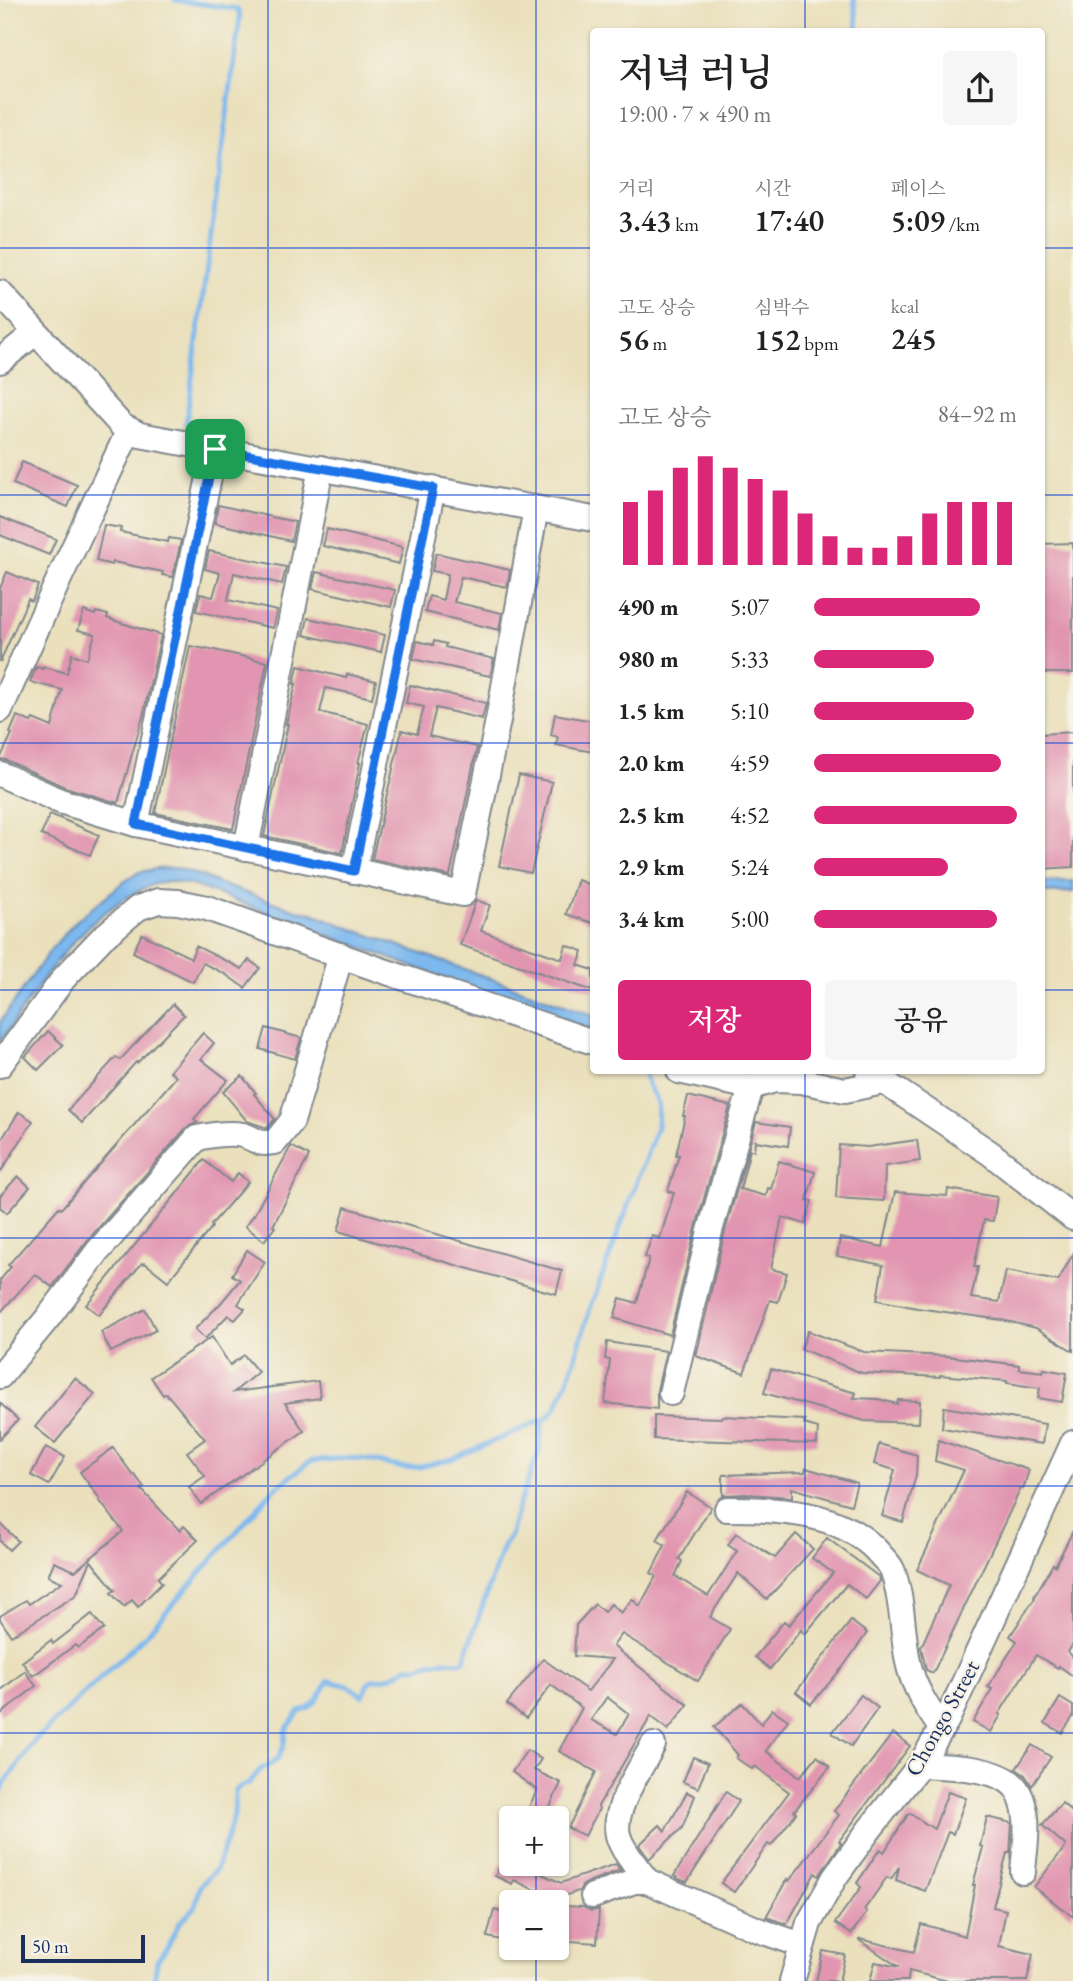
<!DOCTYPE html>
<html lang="ko">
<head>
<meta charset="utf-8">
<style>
  :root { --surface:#fff; --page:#f6f6f6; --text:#222; --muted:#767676; --accent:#db2777 }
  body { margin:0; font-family:"EB Garamond","Noto Serif KR",serif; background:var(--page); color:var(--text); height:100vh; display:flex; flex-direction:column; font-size:26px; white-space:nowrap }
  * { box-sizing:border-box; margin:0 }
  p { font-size:23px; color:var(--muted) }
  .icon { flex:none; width:38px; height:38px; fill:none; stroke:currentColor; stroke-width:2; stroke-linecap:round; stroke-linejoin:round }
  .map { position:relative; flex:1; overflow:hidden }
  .sheet { position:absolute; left:590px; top:28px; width:455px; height:1046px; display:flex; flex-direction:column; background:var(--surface); border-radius:7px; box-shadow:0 2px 5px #0004 }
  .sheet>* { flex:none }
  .fabs { position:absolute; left:499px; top:1806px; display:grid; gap:14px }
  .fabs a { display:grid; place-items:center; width:70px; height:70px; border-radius:7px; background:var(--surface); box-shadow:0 2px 5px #0004; font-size:35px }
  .scale { position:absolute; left:21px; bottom:18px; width:124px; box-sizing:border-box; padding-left:7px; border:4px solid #1b2f5e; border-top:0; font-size:19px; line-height:24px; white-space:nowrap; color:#1b2f5e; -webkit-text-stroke:5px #f7f3e8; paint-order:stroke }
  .pin { position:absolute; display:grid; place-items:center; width:60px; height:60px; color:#fff; margin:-30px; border-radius:14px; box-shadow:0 4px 10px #0006 }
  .round { display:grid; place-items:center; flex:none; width:74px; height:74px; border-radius:7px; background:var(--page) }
  .summary { display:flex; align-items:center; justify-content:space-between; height:119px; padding:0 28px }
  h1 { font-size:38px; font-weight:600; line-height:52px }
  .figures { display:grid; grid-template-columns:repeat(3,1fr); gap:10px; height:119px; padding:7px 28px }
  .figures div { display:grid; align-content:center }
  .figures b { font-size:30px; font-weight:600 }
  .figures small { font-size:19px; font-weight:400 }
  .figures p { font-size:19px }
  .chart { height:196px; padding:14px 28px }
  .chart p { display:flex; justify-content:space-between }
  .chart svg { width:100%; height:126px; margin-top:7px; stroke:var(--accent); stroke-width:6 }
  .button { display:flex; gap:14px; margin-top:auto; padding:14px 28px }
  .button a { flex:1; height:80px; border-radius:7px; background:var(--accent); color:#fff; font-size:28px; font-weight:600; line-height:80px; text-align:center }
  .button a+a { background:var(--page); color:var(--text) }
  ul { padding:0 28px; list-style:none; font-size:23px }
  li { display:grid; grid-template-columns:112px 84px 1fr; align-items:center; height:52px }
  li i { height:18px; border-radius:9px; background:var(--accent) }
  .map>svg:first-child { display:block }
  .water { fill:#7cb8ee; stroke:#4c74a6; stroke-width:2 }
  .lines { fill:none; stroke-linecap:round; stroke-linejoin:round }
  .stream { stroke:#7cb8ee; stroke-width:5 }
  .building { fill:#e195b0; fill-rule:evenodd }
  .minor-casing { stroke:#82888d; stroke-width:28 }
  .minor { stroke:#fff; stroke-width:24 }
  .route-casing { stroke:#fff; stroke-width:14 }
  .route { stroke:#1a73e8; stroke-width:9 }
  .grid { fill:none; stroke:#1d4ed8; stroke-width:2; stroke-opacity:0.55 }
  .labels { text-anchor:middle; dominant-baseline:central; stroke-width:5; stroke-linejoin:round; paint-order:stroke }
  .street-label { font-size:23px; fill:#1b2f5e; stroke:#f7f3e8 }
</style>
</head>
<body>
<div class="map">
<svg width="1073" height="1981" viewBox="0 0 1073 1981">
  <rect width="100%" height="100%" fill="#f7f3e8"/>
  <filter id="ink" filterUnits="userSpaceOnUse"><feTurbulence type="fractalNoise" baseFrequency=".0143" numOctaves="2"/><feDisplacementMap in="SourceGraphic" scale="14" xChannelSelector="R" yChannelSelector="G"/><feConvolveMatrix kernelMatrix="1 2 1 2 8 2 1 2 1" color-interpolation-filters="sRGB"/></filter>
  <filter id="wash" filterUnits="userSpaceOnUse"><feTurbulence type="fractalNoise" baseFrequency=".00686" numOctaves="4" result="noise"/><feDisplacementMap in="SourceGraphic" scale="28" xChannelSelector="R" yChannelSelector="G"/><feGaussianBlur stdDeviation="1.57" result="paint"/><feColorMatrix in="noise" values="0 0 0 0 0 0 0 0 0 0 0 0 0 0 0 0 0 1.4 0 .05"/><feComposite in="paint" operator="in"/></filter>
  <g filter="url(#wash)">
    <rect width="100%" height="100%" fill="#eae0bc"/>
    <g class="water">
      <path d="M177,868L202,876L223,885L297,910L312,913L355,930L593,1015V1034L223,896C206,890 189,883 171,882C157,881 143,888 131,895C72,928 38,988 0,1042V1022L51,949L77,920L121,884L139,872L157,869Z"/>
      <path d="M1073,881V892L1041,893V882Z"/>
    </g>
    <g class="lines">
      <g class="stream">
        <path d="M175,0L237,9L240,16L186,424"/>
        <path d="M854,0L858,32"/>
        <path d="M0,1795L5,1783L36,1739L145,1636L275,1488L311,1461L348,1458L369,1460L403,1468L419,1467L452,1459L547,1418L556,1408L571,1372L590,1309L657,1127C657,1119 659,1111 657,1103C654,1090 643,1085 646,1071"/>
        <path d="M154,1981L157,1961L167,1948L179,1923L195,1908L200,1886L216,1869L226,1841L234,1815L235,1793L237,1789L249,1783L261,1769L271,1764L278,1758L283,1748L286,1730L299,1712C315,1709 321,1693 329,1681L349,1686L363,1696L367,1685L372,1680C387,1679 396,1676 407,1667H418L429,1663L442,1661L460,1662L464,1660L503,1546L510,1536L518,1507L539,1451L543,1420"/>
      </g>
    </g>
    <g id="blocks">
      <g class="building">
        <path d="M22,462L77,485L68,507L13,484Z"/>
        <path d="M218,505L295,522L291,541L215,523Z"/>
        <path d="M0,517L56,539L49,555L0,535Z"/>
        <path d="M104,525L121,528L120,532L168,542L169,538L181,540L173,577L162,575L163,572L113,562L112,565L96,561Z"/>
        <path d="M327,529L403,547L399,564L323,546Z"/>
        <path d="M1073,543V673H1041V544Z"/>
        <path d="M209,551L286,567L282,584L234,573L228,600L277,611L273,628L196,611L200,594L213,597L220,573L205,569Z"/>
        <path d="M436,553L510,570L507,587L461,577L454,602L502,613L499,630L425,612L429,596L443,600L448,574L432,571Z"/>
        <path d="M7,572L38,585L32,601L28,599L0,662V588Z"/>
        <path d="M316,572L395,590L391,607L312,589Z"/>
        <path d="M84,611L95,615L96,612L108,615L107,618L115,621L161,635L143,716L118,803L65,787L6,760L0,759L12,734L10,733L17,716L31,722L33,719L52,727L62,690L30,682L36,667L43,669L44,667L67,673L72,654L87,659L95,634L78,630Z"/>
        <path d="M308,618L385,635L381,652L304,635Z"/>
        <path d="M417,641L433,645L434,641L446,644L445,647L494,659L490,676L413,659Z"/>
        <path d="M190,646L205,649L206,648L267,662L233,829L155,813Z"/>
        <path d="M298,666L346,678L347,674L376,681L372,698L326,688L320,712L368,724L358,763H360L342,853L264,836L288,724H286L296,684H294Z"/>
        <path d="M410,685L486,703L482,719L436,708L429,736L477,747L450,876L372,859L402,730L417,734L424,707L406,703Z"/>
        <path d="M555,714L593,721V752L556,745L558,737L551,735Z"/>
        <path d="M1073,732V867L1041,869V734Z"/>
        <path d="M519,775L552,782L531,873L499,866Z"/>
        <path d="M50,814L99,835L90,855L41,835Z"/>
        <path d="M578,880L593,886V923L566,914Z"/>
        <path d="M476,900L490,905L481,931L562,959L566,945L583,951L578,965L593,970V991L460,945Z"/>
        <path d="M142,934L191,958L196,946L242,969L249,960L260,968L245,988L225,974L203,963L193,982L133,952Z"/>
        <path d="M173,1004L184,1015L137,1063L136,1062L82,1123L68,1110L116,1057L120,1060Z"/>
        <path d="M266,1028L301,1038L295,1059L260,1049Z"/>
        <path d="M48,1031L63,1045L38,1070L25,1057Z"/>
        <path d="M203,1033L214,1043L201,1059L228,1080L194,1119L197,1122L196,1123L186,1128L87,1241L52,1287L35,1274L0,1313V1280L11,1267L8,1265L59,1207L61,1209L176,1077L170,1071Z"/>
        <path d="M242,1076L256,1093L254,1094L275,1119L267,1128L247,1121L223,1092Z"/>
        <path d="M688,1096L730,1106L696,1227L670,1335L614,1318L620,1298L637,1303L649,1258L645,1257L652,1236L660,1238L674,1193L668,1191L679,1155H676L685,1116H683Z"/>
        <path d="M19,1112L33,1121L0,1173V1142Z"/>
        <path d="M756,1122L790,1127L788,1146L755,1141L754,1150H750L740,1189L766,1196L768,1188L771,1189L779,1161L815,1172L807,1200L812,1201L805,1224L782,1217L771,1269L787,1273L778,1302L770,1300L744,1373L696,1356L724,1235Z"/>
        <path d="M917,1140L920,1161L885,1166L884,1201L836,1198L839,1145L868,1147Z"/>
        <path d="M291,1146L309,1156L273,1226L275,1227L264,1241L245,1226L254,1215Z"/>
        <path d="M204,1160L231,1182L238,1173L248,1182L211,1225L212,1227L168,1281L145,1263L144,1264L142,1263L99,1315L86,1305Z"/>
        <path d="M18,1176L30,1187L7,1213L0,1207V1196Z"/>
        <path d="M948,1189L997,1197L993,1221L984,1220L974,1267H978L971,1298L999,1302L1006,1271L1058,1281L1073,1254V1351L1036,1328L1002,1320L917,1308L877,1300L883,1265L837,1256L840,1238L883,1247L895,1192L947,1196Z"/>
        <path d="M345,1207L562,1271L556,1294L338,1231Z"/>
        <path d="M247,1250L265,1262L238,1304L245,1309L235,1320L228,1315L205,1339L195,1329L220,1304L240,1280L232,1275Z"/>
        <path d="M145,1309L156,1330L111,1352L101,1332Z"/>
        <path d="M808,1331L864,1352L947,1356L1019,1365V1369L1043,1372L1044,1369L1067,1373L1062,1402L1038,1398L1040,1388L1007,1383V1381L940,1375V1377L862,1373L801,1349Z"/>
        <path d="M212,1337L230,1365L244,1355L258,1372L234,1392L318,1381L320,1398L285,1403L304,1431L201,1504L189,1487L205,1476L187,1452L205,1439L166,1393L163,1395L151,1377Z"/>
        <path d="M607,1342L666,1351L657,1390V1409L605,1403L610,1360L605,1359Z"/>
        <path d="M771,1369L856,1393L854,1398L878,1399L897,1404L898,1400L920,1401L919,1423L865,1421L764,1393Z"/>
        <path d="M75,1378L95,1394L55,1443L35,1427Z"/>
        <path d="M0,1403L18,1420L0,1439Z"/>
        <path d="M944,1407L1045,1424L1042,1444L942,1428Z"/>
        <path d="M654,1416L722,1418V1416L805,1420L804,1424L818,1428L817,1444L654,1439Z"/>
        <path d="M938,1440L1029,1470L1023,1489L1021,1488L933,1673L926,1670L921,1647L949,1585L917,1570L964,1470L935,1461Z"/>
        <path d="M879,1444L917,1455L916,1475L903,1522L882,1516L895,1470L874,1464Z"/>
        <path d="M46,1447L65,1457L49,1485L31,1475Z"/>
        <path d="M113,1448L133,1475L134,1474L144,1487L141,1489L180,1531L184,1526L198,1540L158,1578L162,1583L138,1607L132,1600L124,1607L111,1593L115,1590L91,1561L76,1595L11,1636L0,1619V1616L26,1600L29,1604L62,1582L48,1576L54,1562L75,1571L123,1531L99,1500L100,1499L80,1472Z"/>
        <path d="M806,1468L857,1483L851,1505L792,1488V1497L747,1494L723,1495V1475L805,1472Z"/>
        <path d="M687,1492L711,1507L679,1559L682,1561L675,1576L708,1596L737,1551L728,1545L736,1533L775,1558L796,1534L813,1549L767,1599L738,1573L710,1617L730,1629L698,1681L622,1634L613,1646L688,1705L668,1730L651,1716L598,1806L599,1809L585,1836L568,1828L596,1772L559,1751L582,1708L551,1685L526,1718L507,1704L543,1659L588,1691L613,1659L574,1656L576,1625L595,1604L604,1612L611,1604L621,1613L632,1599L640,1606L656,1576L651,1573L665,1545L657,1540ZM607,1697L629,1714L617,1734L591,1720Z"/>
        <path d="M0,1523L18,1541L9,1550L0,1541Z"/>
        <path d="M1073,1531V1644L1068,1652L1073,1657V1676L1059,1666L1058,1668L1036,1655L999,1714L1001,1715L991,1732L973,1722L992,1689L988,1687L1017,1641L1010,1636L1035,1598L1034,1597L1053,1564L1055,1566Z"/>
        <path d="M827,1538L879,1577L880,1581L866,1599L847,1584L805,1634L801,1630L770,1669L755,1657L784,1621L789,1625L833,1573L812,1558Z"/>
        <path d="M92,1614L104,1629L78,1648L75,1645L33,1676L22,1662L51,1640L53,1644Z"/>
        <path d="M851,1621L867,1633L843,1667L811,1704L796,1692Z"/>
        <path d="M25,1671L36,1686L0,1715V1691Z"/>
        <path d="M861,1695L878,1708L851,1746L832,1733Z"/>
        <path d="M1060,1698L1073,1706V1717L1062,1733L1045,1723Z"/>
        <path d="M742,1703L761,1724L772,1709L788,1720L766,1751L800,1777L817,1756L830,1767L794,1811L796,1813L771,1846L768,1844L734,1892L721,1883L789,1792L755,1766L752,1769L736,1758L738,1755L714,1727Z"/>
        <path d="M893,1733L910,1746L839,1841L841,1843L819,1876L815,1873L787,1924L766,1917L787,1879L789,1881L839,1815L834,1811Z"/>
        <path d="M1032,1745L1051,1757L1032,1786L1025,1775L1016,1769Z"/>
        <path d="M527,1750L541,1759L534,1770L561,1783L546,1815L529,1807L537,1790L512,1772Z"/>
        <path d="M693,1757L708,1763L698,1788L683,1782Z"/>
        <path d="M687,1792L695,1796L682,1828L649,1859L639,1845L660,1825L665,1831Z"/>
        <path d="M726,1792L739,1801L687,1882L679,1879L674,1876Z"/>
        <path d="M948,1792L966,1798L953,1834L948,1832L925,1891L896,1880L899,1867L891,1879L887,1877L864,1910L867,1912L851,1934L835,1923L861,1887L857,1883L880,1849L884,1852L909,1813L934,1829Z"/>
        <path d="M1062,1803L1073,1813V1917L1034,1887L1066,1846L1042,1825Z"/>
        <path d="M987,1817L1012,1823L1010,1853H1007L993,1907L1006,1910L999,1946L1033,1954L1027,1981H948L909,1971L908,1981H870L875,1962L899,1967L859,1940L860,1939L914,1952L921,1924L965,1936L975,1885H973L983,1847L980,1846Z"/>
        <path d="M501,1864H521L561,1883L616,1864L620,1870L588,1882L582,1886L579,1891L558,1898L542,1891L541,1893L514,1880L512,1884L495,1876Z"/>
        <path d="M566,1906L583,1907L591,1911L599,1910L597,1943L570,1941L556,1936Z"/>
        <path d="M494,1910L508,1914L502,1940L487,1937Z"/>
        <path d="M823,1951L845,1955L839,1981H816Z"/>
      </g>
    </g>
  </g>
  <g filter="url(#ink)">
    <use href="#blocks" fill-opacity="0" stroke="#82888d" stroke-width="2"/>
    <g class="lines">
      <g class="minor-casing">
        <g id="minor">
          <path d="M0,293L122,426L140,435L593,519"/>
          <path d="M0,361L35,333"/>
          <path d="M0,710L59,579L129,430"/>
          <path d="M0,774L60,801L136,824L463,894L498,720L536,508"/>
          <path d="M136,824L215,449"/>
          <path d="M246,848L321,468"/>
          <path d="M354,871L433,488"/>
          <path d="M0,1065L64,978L102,938L138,908L158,901L178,902L207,908L375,968L593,1042"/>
          <path d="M679,1071L751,1087L775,1080L801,1081L845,1090L883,1082"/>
          <path d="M868,1071L990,1153L1073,1218"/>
          <path d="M0,1376L47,1319L98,1251L197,1138C211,1135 228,1132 243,1135C259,1140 255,1145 275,1142L292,1121L341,955"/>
          <path d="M671,1393L710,1231L751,1087"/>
          <path d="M727,1509C778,1509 839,1511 877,1551C882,1558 891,1564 893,1572C903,1601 902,1632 908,1662C913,1686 927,1708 941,1728"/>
          <path d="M920,1765C945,1766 991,1767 1011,1783C1020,1790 1025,1806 1026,1818C1028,1835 1024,1855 1023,1872"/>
          <path d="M647,1881C637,1867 622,1851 618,1835C612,1809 641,1768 653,1745"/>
          <path d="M593,1896L634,1881H647L758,1930L802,1945"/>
          <path d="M792,1981L809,1923L835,1877L869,1830L920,1765L948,1718L1073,1443"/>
        </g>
      </g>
      <use href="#minor" class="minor"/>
    </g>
  </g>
  <g class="lines" filter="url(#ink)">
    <g class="route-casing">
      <path id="route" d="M215,449L433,488L354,871L136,824Z"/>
    </g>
    <use href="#route" class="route"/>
  </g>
  <path class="grid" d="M268,0V1981M536,0V1818M805,0V32M0,248H593M1041,248H1073M0,495H593M1041,495H1073M0,743H593M1041,743H1073M0,990H593M1041,990H1073M805,1071V1981M0,1238H1073M0,1486H1073M0,1733H1073M536,1864V1902M536,1948V1981"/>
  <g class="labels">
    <g class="street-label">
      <text transform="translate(942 1718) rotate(-61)">Chongo Street</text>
    </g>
  </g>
</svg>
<div class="fabs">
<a>+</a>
<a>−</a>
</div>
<div class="scale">50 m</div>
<div class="pin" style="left:215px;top:449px;background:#1e9e55"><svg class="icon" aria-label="arrive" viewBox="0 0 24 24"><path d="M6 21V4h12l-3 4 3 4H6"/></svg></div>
<section class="sheet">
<div class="summary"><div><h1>저녁 러닝</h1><p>19:00 · 7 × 490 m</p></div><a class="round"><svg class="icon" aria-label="share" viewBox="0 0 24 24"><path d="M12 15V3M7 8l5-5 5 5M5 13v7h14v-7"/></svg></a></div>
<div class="figures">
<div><p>거리</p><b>3.43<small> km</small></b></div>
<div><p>시간</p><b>17:40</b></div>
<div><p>페이스</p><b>5:09<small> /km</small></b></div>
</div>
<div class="figures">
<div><p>고도 상승</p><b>56<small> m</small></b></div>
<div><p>심박수</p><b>152<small> bpm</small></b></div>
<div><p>kcal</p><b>245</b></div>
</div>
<div class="chart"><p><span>고도 상승</span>84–92 m</p>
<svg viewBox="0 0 160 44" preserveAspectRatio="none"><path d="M5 44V22M15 44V18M25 44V10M35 44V6M45 44V10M55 44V14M65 44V18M75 44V26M85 44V34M95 44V38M105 44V38M115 44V34M125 44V26M135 44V22M145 44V22M155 44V22"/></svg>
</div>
<ul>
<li><b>490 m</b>5:07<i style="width:82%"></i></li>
<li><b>980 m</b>5:33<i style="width:59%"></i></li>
<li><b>1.5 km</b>5:10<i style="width:79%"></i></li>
<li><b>2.0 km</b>4:59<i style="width:92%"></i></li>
<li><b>2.5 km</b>4:52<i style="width:100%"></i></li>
<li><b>2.9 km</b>5:24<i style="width:66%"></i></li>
<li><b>3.4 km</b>5:00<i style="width:90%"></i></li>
</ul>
<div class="button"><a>저장</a><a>공유</a></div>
</section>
</div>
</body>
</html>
